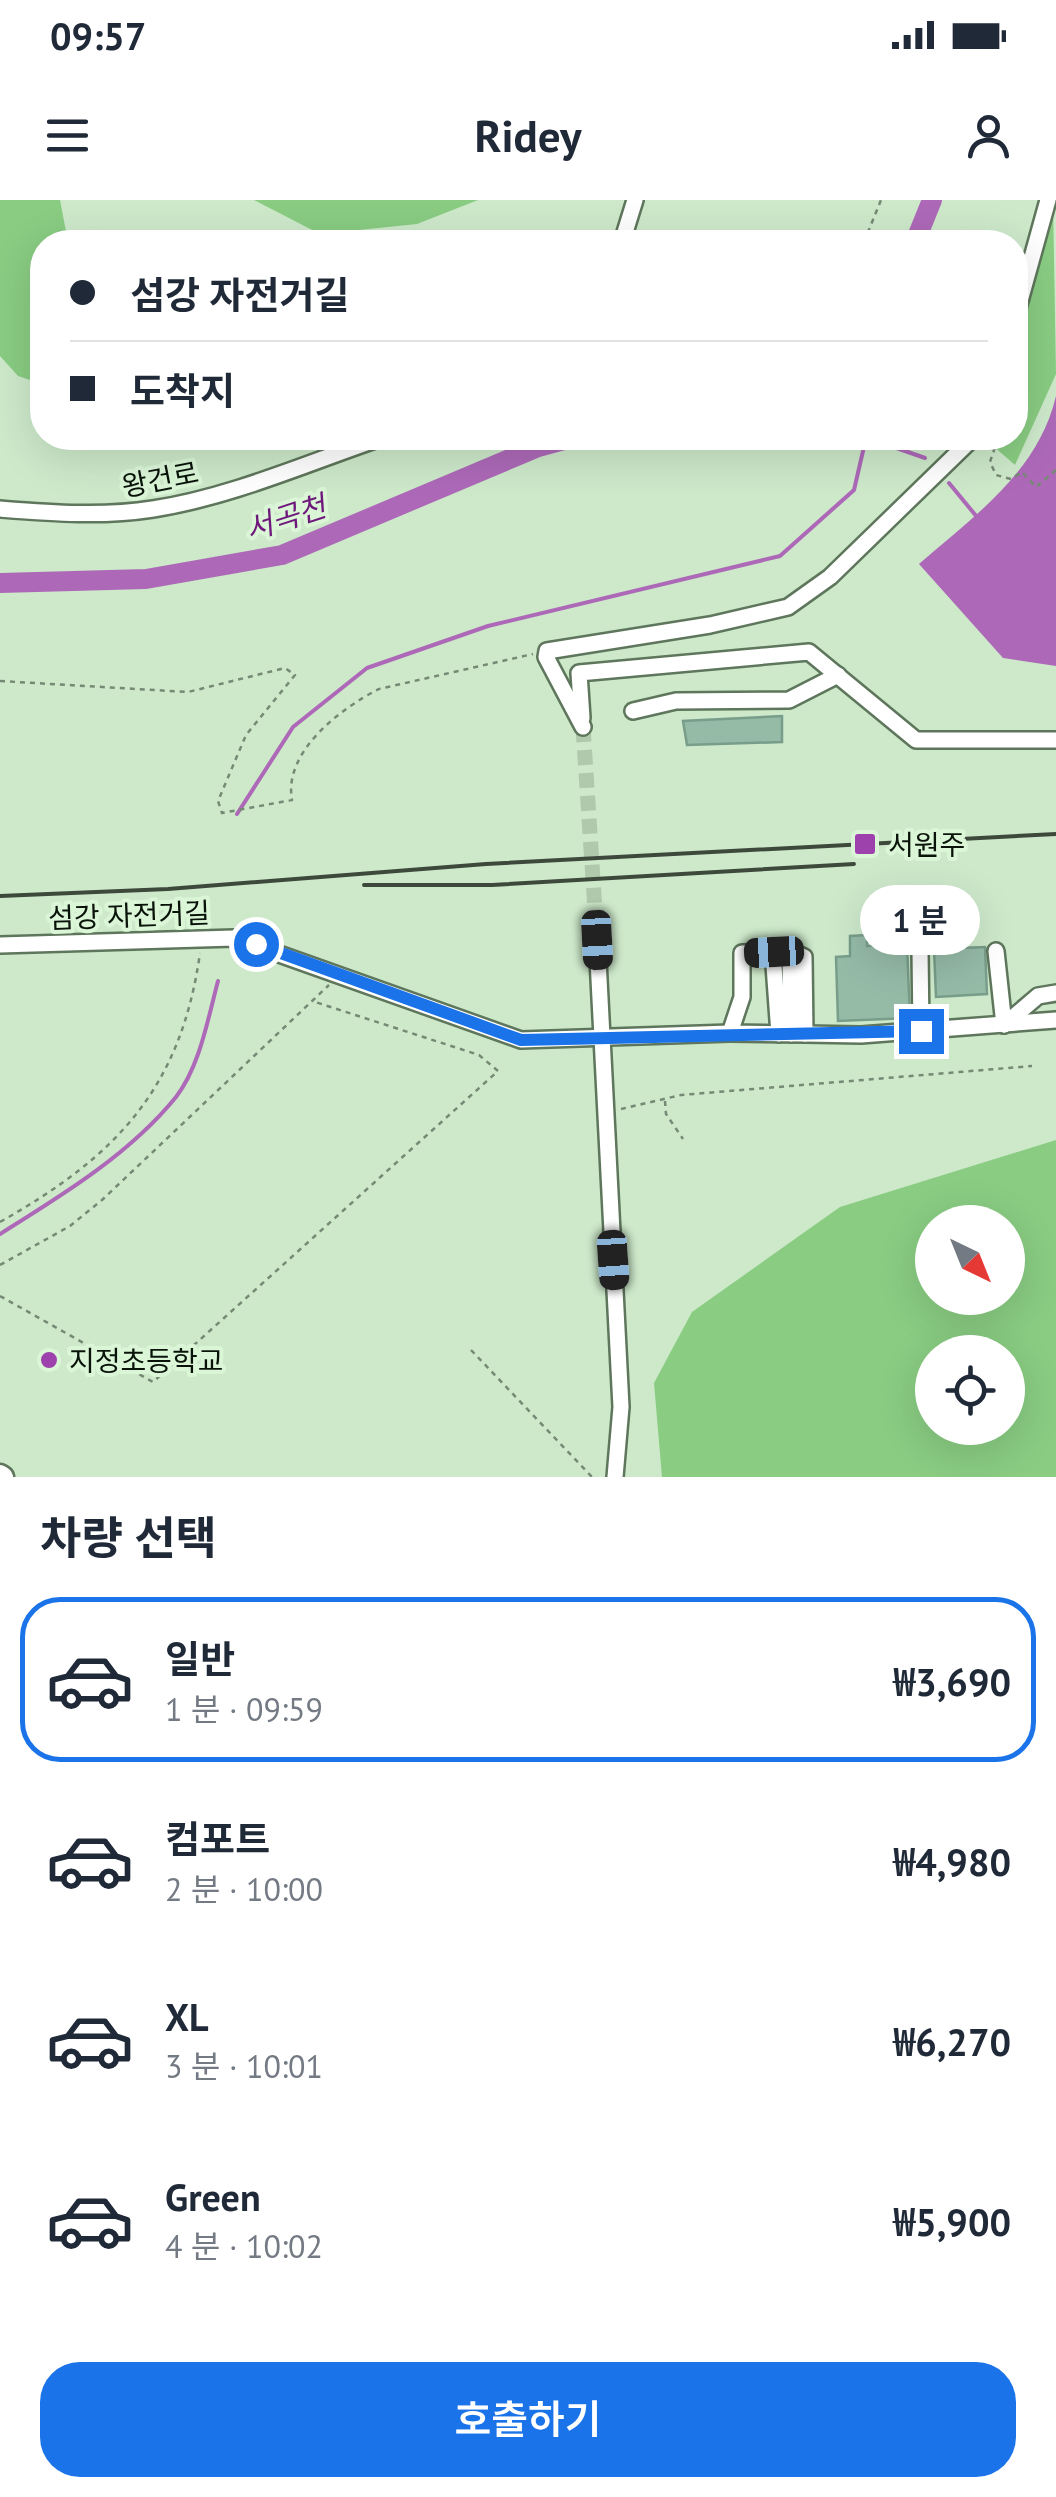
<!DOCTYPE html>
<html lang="ko">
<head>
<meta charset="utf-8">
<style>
	:root { --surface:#fff; --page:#f2f2f3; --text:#1f2937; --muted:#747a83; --line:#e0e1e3; --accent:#1a73e8 }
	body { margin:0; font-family:"PT Sans","Noto Sans KR",sans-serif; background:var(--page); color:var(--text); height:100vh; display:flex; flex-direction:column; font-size:38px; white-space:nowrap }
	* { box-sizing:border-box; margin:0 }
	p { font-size:32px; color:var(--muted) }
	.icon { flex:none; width:55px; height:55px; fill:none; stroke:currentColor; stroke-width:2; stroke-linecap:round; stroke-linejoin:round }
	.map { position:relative; height:1277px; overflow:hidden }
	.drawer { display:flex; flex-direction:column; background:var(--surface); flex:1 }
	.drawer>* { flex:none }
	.hud { position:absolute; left:30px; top:30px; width:998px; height:220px; border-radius:40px; box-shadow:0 10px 40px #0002; display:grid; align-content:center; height:220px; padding:0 40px; background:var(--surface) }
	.needle { width:65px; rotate:137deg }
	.buttons { position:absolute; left:915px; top:1005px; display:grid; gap:20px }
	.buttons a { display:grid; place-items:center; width:110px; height:110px; border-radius:50%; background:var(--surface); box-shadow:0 10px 40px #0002; font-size:50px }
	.end { position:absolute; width:45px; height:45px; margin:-22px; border:12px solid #1a73e8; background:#fff; box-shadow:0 0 0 5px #fff }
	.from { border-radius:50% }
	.bubble { position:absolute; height:70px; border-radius:35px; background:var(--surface); box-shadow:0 10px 40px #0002; font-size:32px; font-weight:600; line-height:70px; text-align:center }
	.car { position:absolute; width:30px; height:60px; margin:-30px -15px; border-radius:12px; box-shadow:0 0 8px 2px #0007; background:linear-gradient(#222 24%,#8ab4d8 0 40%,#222 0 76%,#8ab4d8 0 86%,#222 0) }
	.hud b { display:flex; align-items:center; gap:35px; height:95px; font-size:38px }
	.hud b+b { border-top:2px solid var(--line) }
	.hud i { width:25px; height:25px; background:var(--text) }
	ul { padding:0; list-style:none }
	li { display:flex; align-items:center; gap:30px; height:165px; margin:0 20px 15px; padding:0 20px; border:5px solid transparent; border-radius:40px }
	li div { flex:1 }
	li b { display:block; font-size:38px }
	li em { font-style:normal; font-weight:600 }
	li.current { border-color:var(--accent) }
	li>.icon { width:90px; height:90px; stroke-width:1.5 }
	h2 { padding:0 40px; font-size:45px; line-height:120px }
	.cta { display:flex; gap:20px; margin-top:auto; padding:20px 40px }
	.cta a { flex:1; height:115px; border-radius:40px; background:var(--accent); color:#fff; font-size:40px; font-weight:600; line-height:115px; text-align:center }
	.status { display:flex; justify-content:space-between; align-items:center; height:70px; padding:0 50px; background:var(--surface); direction:ltr }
	.status svg { height:28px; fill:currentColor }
	header { display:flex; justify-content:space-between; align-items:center; height:130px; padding:0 40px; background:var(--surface); font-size:45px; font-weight:600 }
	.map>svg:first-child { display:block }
	.green { fill:#89cc82; fill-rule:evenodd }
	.water { fill:#ad69b8 }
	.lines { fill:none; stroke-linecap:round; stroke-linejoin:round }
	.stream { stroke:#ad69b8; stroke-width:4 }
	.river { stroke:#ad69b8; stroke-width:20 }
	.building { fill:#95bba7; stroke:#789d8a; stroke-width:2.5 }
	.minor-tunnel { stroke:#b0c9ad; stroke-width:15; stroke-dasharray:15 8; stroke-linecap:butt }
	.minor-casing { stroke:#5e765b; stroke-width:20 }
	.major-casing { stroke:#5e765b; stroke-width:25 }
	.path { stroke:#768974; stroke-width:2.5; stroke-dasharray:5 5; stroke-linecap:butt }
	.minor { stroke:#fff; stroke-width:15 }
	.major { stroke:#fff; stroke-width:20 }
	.rail { stroke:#3d4a3b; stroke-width:4 }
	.route { stroke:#1a73e8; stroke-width:12 }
	.poi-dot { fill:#9d41ac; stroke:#daf6d7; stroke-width:4 }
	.labels { text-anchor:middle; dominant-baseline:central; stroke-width:8; stroke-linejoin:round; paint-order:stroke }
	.street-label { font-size:28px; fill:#0a1309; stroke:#daf6d7 }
	.poi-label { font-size:28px; fill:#0a1309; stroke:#daf6d7; text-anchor:start }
	.water-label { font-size:30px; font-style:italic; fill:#6e187b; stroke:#daf6d7 }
</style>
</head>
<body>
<div class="status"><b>09:57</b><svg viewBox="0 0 49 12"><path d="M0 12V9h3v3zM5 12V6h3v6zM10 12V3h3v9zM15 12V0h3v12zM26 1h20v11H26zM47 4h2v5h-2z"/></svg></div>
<header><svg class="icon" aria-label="menu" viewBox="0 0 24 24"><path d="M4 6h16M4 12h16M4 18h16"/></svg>Ridey<svg class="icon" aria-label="person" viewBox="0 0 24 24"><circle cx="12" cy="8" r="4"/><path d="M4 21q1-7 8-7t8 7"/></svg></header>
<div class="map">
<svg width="1056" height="1277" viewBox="0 0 1056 1277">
	<rect width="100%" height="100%" fill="#cde9ca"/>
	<g class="green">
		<path d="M0,0H60L68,42H42V184L18,176L0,156Z"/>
		<path d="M254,0H478L417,24L320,34Z"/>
		<path d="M1053,0L1056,174L1015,265L984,238H1015V136Z"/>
		<path d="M1056,940V1277H662L654,1183L692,1112L840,1007ZM932,1022H1008V1098H932ZM932,1152H1008V1228H932Z"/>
	</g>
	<path class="water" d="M1056,196V466L1003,458L919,364C975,315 1038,272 1056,196Z"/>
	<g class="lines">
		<g class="stream">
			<path d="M868,238L925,258"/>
			<path d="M949,283L977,317"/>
			<path d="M237,614L293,527L367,468L488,426L780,356L854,290L866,238"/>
			<path d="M0,1034C61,996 130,954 176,897C200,866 208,818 218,781"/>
		</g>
		<g class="river">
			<path d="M915,42L932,0"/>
			<path d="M0,383L146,379L282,355L538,247L571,238"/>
		</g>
	</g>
	<g class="building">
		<path d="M782,516V542L687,545L683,521Z"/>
		<path d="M867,735V746L907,744L910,818L838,821L836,757L850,756V736Z"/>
		<path d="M985,747L987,794L936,797L934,749Z"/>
	</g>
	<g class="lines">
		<path class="minor-tunnel" d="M583,527L597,740"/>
		<defs>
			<g id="minor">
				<path d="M622,42L635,0"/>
				<path d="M1015,119L1048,0"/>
				<path d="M0,309C52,313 102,317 153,309C231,297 307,263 381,238"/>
				<path d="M633,511L676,501L789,500L838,475"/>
				<path d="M582,518L579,473L809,452L916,540H1056"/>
				<path d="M583,527L546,457L547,451L710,425L788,407L830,377L973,238"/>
				<path d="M597,740L621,1207L615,1277"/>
				<path d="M0,745L234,738L521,840L730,833"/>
				<path d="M920,750L921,831"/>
				<path d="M790,751L804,757L805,834L730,833L742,797V753Z"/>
				<path d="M790,751L791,834"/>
				<path d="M996,751L1004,825"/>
				<path d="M773,752L779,834"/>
				<path d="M1004,825L1038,796L1056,793"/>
				<path d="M805,834L861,835L1056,820"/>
			</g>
			<path id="major" d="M0,1275L3,1277"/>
		</defs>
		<use href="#minor" class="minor-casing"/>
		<use href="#major" class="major-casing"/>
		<g class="path">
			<path d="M864,42L881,0"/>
			<path d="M998,238L990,262L996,275L1011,279L1022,272L1036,287L1056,270"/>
			<path d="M0,481L188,492L285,468L295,475L246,535L218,601L222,613L292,600C283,552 341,508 379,489L533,454"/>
			<path d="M665,901L666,914L683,939"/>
			<path d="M621,909L681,895L1032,866"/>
			<path d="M0,1022C117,956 181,888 200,753"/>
			<path d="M0,1065L70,1026L102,1000L329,785"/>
			<path d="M0,1096L153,1182L498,871L479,855L312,801"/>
			<path d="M471,1150L592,1277"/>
		</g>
		<use href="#minor" class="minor"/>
		<use href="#major" class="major"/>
		<g class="rail">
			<path d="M364,685H492L854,664"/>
			<path d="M0,696L168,689L486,664L1056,634"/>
		</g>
	</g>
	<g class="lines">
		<path class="route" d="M256,744L521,840L921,831"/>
	</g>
	<g class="poi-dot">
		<rect x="853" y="632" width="24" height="24" rx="5"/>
		<circle cx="49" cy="1160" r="10"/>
	</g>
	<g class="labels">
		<g class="street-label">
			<text transform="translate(160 279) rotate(-11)">왕건로</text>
			<text transform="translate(129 715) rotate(-2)">섬강 자전거길</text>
		</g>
		<g class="poi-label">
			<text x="888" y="644">서원주</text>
			<text x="69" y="1160">지정초등학교</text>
		</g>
		<g class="water-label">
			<text transform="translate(285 317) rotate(-18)">서곡천</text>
		</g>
	</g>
</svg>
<div class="buttons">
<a><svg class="needle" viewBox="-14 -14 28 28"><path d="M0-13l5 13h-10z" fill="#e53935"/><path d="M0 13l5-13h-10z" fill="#747a83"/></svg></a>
<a><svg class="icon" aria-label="locate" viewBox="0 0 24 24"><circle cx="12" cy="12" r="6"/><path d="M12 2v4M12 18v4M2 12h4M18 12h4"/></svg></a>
</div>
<i class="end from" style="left:256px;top:744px"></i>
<i class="end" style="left:921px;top:831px"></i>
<div class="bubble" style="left:860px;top:685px;width:120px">1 분</div>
<i class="car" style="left:597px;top:740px;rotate:177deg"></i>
<i class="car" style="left:774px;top:752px;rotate:267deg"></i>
<i class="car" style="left:613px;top:1060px;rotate:176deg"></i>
<div class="hud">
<b><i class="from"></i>섬강 자전거길</b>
<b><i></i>도착지</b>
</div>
</div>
<section class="drawer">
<h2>차량 선택</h2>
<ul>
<li class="current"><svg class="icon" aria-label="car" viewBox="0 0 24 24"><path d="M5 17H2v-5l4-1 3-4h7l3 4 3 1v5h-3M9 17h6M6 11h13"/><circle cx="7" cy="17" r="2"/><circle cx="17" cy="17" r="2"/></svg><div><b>일반</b><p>1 분 · 09:59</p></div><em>₩3,690</em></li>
<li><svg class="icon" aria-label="car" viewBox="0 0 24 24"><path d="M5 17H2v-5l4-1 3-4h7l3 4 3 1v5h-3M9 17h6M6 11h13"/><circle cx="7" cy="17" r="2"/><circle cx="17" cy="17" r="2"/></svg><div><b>컴포트</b><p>2 분 · 10:00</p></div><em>₩4,980</em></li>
<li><svg class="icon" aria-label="car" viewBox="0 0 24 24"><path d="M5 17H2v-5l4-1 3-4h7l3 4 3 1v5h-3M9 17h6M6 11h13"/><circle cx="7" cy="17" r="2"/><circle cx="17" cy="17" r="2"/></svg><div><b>XL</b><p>3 분 · 10:01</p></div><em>₩6,270</em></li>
<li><svg class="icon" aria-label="car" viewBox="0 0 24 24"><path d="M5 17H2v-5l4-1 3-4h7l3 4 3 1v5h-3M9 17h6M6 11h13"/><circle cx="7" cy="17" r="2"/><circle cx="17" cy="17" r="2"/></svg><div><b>Green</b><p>4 분 · 10:02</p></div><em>₩5,900</em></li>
</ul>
<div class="cta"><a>호출하기</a></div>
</section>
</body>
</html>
